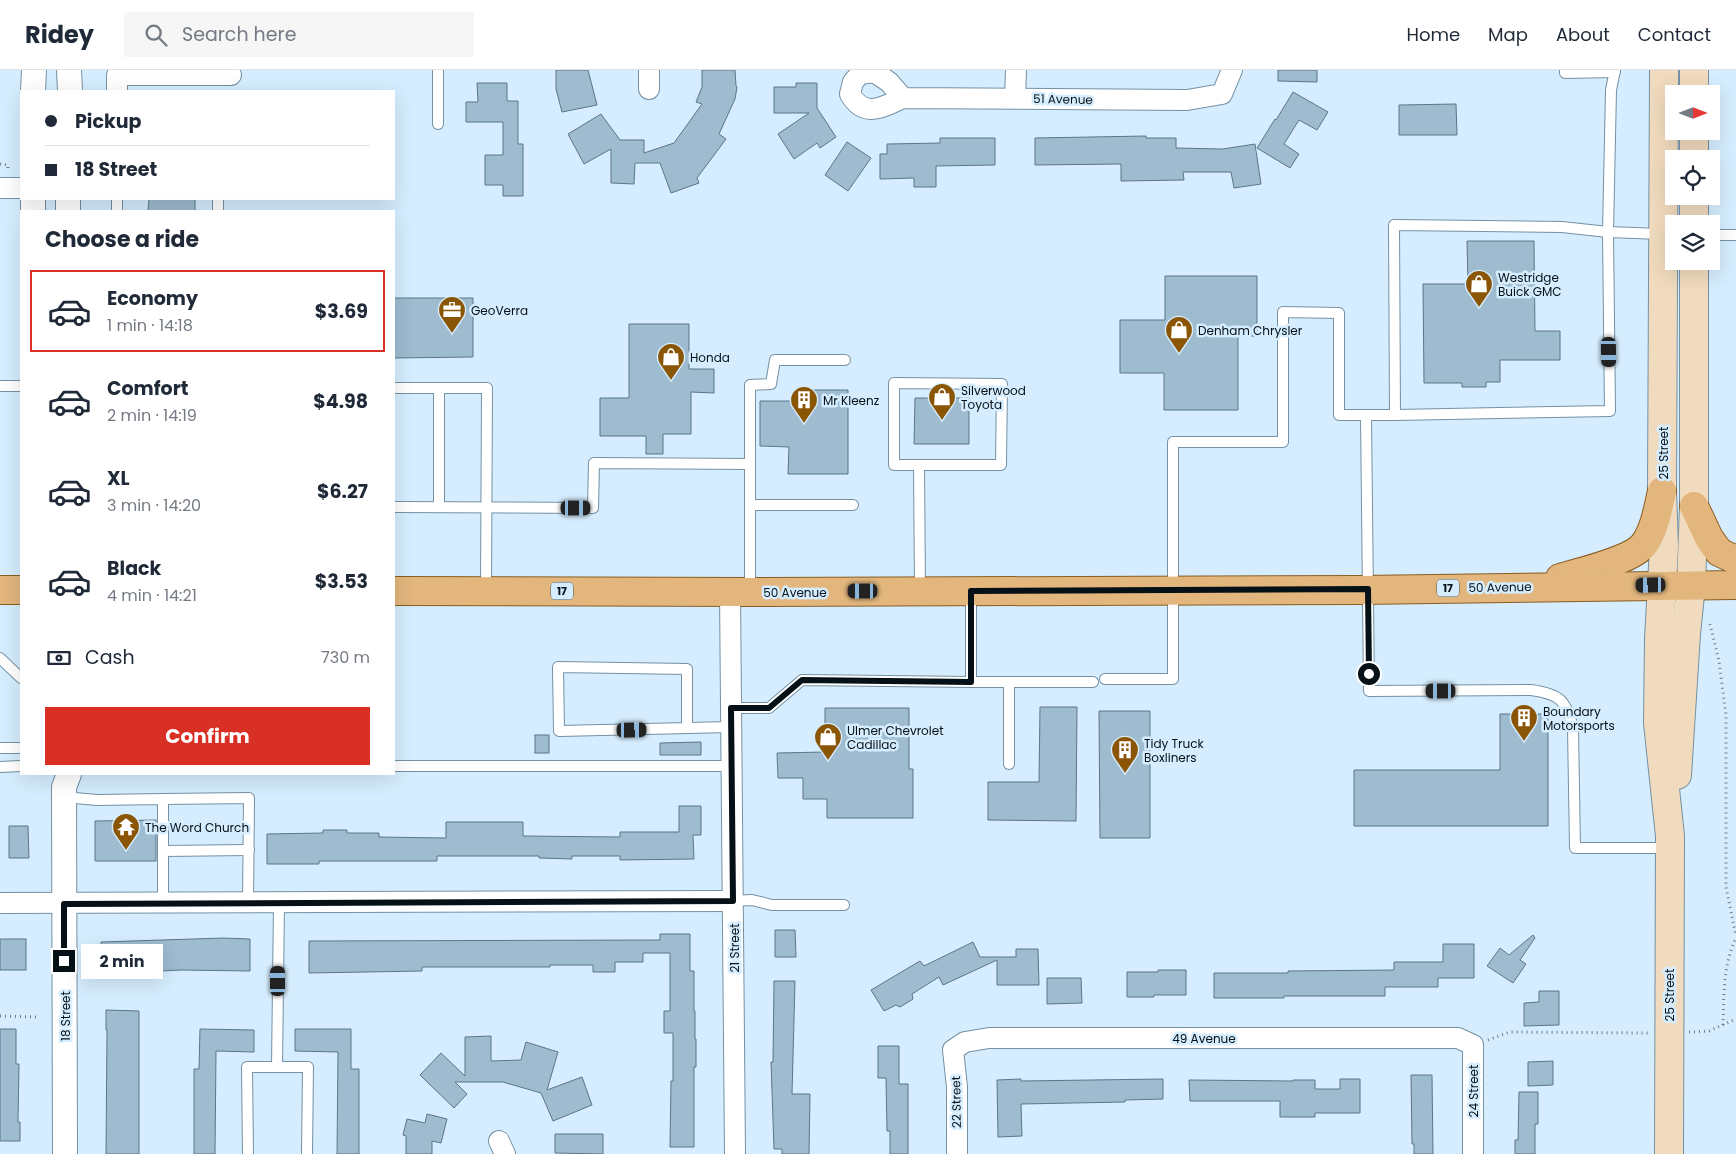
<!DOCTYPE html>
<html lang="en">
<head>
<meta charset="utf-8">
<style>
	:root { --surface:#fff; --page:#f6f6f7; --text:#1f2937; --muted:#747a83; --line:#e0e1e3; --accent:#d93025 }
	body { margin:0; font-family:Poppins,sans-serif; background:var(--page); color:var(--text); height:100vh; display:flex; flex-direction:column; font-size:19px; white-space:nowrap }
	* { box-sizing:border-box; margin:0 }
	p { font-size:16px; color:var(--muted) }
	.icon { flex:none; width:28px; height:28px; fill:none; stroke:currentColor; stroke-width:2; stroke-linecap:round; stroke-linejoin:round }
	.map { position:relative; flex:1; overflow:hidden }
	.sheet { position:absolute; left:20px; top:140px; width:375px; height:565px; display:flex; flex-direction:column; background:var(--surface); border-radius:0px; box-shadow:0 5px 20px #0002 }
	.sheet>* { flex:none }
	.banner { position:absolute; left:20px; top:20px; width:375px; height:110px; border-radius:0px; box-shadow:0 5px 20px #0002; display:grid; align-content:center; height:110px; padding:0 25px; background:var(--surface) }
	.needle { width:32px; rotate:90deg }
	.controls { position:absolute; left:1665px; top:15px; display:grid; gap:10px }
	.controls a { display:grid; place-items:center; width:55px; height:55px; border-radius:0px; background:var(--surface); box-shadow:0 5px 20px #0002; font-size:25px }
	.end { position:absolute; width:22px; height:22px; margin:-11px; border:6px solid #061017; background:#fff; box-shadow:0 0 0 2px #fff }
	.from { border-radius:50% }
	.bubble { position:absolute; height:35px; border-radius:0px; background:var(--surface); box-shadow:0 5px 20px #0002; font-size:16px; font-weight:700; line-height:35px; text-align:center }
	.car { position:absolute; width:15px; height:30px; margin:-15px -8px; border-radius:6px; box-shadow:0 0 4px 1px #0007; background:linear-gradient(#222 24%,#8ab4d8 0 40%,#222 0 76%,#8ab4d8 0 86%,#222 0) }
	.banner b { display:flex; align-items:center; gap:18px; height:48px; font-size:19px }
	.banner b+b { border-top:1px solid var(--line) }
	.banner i { width:12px; height:12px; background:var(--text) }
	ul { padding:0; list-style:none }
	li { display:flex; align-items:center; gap:15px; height:82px; margin:0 10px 8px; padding:0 15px; border:2px solid transparent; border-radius:0px }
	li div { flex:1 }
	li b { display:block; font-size:19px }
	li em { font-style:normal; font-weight:700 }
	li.current { border-color:var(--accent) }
	li>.icon { width:45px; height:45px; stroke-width:1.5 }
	h2 { padding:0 25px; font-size:22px; line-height:60px }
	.pay { display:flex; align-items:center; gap:12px; height:55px; padding:0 25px; font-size:19px }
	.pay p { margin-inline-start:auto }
	.action { display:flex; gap:10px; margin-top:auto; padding:10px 25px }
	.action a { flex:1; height:58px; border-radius:0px; background:var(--accent); color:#fff; font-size:20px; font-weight:700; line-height:58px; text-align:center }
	header { display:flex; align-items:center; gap:30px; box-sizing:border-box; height:70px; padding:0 25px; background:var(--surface); border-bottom:1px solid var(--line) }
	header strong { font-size:24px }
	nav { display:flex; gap:28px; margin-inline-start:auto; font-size:18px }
	.search { width:350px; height:45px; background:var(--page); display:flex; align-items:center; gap:12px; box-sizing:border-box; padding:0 18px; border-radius:0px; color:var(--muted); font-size:19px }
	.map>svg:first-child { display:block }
	.building { fill:#9ebbd0; stroke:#5b7689 }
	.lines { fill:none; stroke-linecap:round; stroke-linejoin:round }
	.service-casing { stroke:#7591a4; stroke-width:12 }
	.minor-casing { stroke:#7591a4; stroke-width:22 }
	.tertiary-casing { stroke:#7591a4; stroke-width:26 }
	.secondary-casing { stroke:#7591a4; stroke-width:30 }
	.primary-casing { stroke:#895d21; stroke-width:30 }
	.path { stroke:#6e7f8b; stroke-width:3; stroke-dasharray:1 4; stroke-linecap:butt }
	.service { stroke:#fff; stroke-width:10 }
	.minor { stroke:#fff; stroke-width:20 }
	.tertiary { stroke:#fff; stroke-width:24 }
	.secondary { stroke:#f1dbbe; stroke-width:28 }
	.primary { stroke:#e2b67d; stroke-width:28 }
	.route { stroke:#061017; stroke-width:6 }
	.labels { text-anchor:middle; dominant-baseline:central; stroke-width:5; stroke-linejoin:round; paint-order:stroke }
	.shield { fill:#d5edfe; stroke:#44525c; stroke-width:1 }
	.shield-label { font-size:11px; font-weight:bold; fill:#061017 }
	.street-label { font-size:12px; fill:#061017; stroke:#d5edfe }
	.poi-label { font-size:12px; fill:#061017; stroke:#d5edfe; text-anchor:start }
</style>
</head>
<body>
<header>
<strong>Ridey</strong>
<div class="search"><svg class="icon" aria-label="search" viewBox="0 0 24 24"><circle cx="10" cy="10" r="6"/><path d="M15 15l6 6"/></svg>Search here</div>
<nav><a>Home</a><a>Map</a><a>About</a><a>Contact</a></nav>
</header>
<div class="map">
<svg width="1736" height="1084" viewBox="0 0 1736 1084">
	<rect width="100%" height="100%" fill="#d5edfe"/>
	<g class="building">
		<path d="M556,0H588L597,35L562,42L556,19Z"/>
		<path d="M702,0H735L736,16L737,17L735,29L719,64L726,69L697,108L699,113L671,123L660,93H635L634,114L611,113V79L584,94L568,64L601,44L620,70H644V83L674,73L702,34L696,32L702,17Z"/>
		<path d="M1278,0H1317V12L1278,11Z"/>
		<path d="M477,13H507V31H518V74H523V126H503V115H485V85H503V52H466V32H478Z"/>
		<path d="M796,13H817V38L836,67L820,78L817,73L794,89L778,64L809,43H774V17H796Z"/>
		<path d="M1293,22L1328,42L1317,60L1299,50L1284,74L1299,84L1290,98L1257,78L1275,49L1276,50Z"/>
		<path d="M1456,34L1457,65H1399V35Z"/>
		<path d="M1146,66V68H1176V78L1223,79L1255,74L1261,114L1234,118L1231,102H1183L1184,110L1121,111V94L1035,95V68Z"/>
		<path d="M940,68H995V95L936,96V117H914V108L880,109V84H887V74L940,73Z"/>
		<path d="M847,72L871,88L848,121L825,105Z"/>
		<path d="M149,129H195V141H148Z"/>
		<path d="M1467,171H1534L1535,261H1560V290H1500V312H1486V317H1462V313H1424L1423,214H1468Z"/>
		<path d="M1165,206H1257V266H1238V340H1164V303H1120V250H1165Z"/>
		<path d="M394,228H473V287L394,288Z"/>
		<path d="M629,254H689V299H714V323L691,322V364H663V384H646V366H600V328H629Z"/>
		<path d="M795,320H848V404H788L789,377L760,376V331H795Z"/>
		<path d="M915,328H969V374H914Z"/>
		<path d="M1040,637H1077L1076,751L988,750V712H1039Z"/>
		<path d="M825,638H909V699H913V748H827V729H803V708H778L777,683L825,682Z"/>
		<path d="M1099,641H1150V768H1100Z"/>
		<path d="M1500,644H1548V756H1354V700H1500Z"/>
		<rect x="535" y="665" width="14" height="18"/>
		<path d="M701,672V685H660V673Z"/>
		<path d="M679,736H701V765H693L694,789L620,790V786H572V789L539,788V786H437V791H319V794H267V764L323,763V760H347V763H379V767L446,768V752H523V766L620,767V762H679Z"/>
		<path d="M156,750V791H95V751Z"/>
		<path d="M9,756H28L29,788H9Z"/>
		<path d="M775,860H795L796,887H775Z"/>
		<path d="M660,864H690V901H694V941H695V969H696V997H694V1077H670L671,1011H673V963H664V941H670V883H643V892H615V902H593V895H550V897H422V901L309,903V871L660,870Z"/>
		<path d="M1533,865L1535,868L1520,890L1526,894L1513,913L1487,896L1500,878L1509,885Z"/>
		<path d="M223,868L250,869V901L181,900L101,904V872Z"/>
		<rect x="0" y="869" width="26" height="31"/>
		<path d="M973,872L980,887H1016V879H1038L1039,915H997V890L943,915L939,907L912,924L913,929L900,937L896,935L884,941L871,920L920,891L924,896Z"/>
		<path d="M1443,874H1474V908H1438V917H1385V926H1284V928H1214V903H1288V901L1394,900V892H1443Z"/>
		<path d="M1158,900H1186V925H1154V927H1127V902H1158Z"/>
		<path d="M1047,908H1081L1082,933L1047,934Z"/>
		<path d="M774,911H795L792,1024H810L809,1084H782V1079H774L771,992H773Z"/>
		<path d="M1539,921H1559V955L1524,956V933L1539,932Z"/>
		<path d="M106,940L139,941V1084H106L107,960H106Z"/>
		<path d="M0,959H16V994H19L18,1052H20V1071H0Z"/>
		<path d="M200,959L254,960V982L216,981L215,1084H194V999H199Z"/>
		<path d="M295,959H351V999H359V1084H337L338,982L295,981Z"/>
		<path d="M491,966V991L521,990L526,972L558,982L547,1020L582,1007L592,1035L553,1051L541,1023L503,1012H455L467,1024L454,1038L420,1005L441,983L465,1006V967Z"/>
		<path d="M878,976H899V1014H908V1084H890V1061H887L886,1008H878Z"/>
		<path d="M1553,991V1015L1528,1016V992Z"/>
		<path d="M1411,1005H1432L1433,1084H1414V1074H1412Z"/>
		<path d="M1021,1009V1011L1163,1009V1029L1125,1030V1032L1021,1034L1022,1066L998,1067L997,1010Z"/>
		<path d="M1340,1009H1360V1043H1315V1047H1280V1031H1190L1189,1010L1293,1011V1010H1315V1019H1340Z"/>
		<path d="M1519,1022H1538V1054H1535V1084H1515V1070H1518Z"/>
		<path d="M427,1044L447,1049L441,1073L432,1071V1084H406V1066L403,1065L407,1049L425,1053Z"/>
		<path d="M555,1064H603V1084L555,1083Z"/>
	</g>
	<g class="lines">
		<defs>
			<g id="service">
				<path d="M438,0V54"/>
				<path d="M1565,0V3L1615,2"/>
				<path d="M117,129V141"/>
				<path d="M218,129V141"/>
				<path d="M1661,164L1608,162L1562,157L1394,155L1395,345H1366L1369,621L1531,620C1560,624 1566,630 1573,658L1575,778H1669"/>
				<path d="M1711,165H1736"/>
				<path d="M0,316H21"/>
				<path d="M394,318H487L486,520"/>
				<path d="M439,318V437"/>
				<path d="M1395,345L1610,341L1608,162L1611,20L1615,0"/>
				<path d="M919,395H894V313L1002,314L1001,395H919L920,520"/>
				<path d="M750,435V315L771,314L775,290H845"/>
				<path d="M394,437L593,438L594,393L750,394"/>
				<path d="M750,521V435H853"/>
				<path d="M971,522V612H1093"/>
				<path d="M0,588L21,608"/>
				<path d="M1105,609H1173V372H1283V242L1339,243V345H1366"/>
				<path d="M1009,612V694"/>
				<path d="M731,638H769L802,610L971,612"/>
				<path d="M687,658V599L558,597L559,661L731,657"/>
				<path d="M0,678H21"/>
				<path d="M394,696H732"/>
				<path d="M0,697L21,696"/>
				<path d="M64,727L97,730L163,729V833"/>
				<path d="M163,729L249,728L248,833"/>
				<path d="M163,781L249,780"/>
				<path d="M733,831L752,830L772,835H844"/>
				<path d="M277,997L279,833"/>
				<path d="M248,1084L247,997H308L307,1084"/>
			</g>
			<g id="minor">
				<path d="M649,0V19"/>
				<path d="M117,21V5H231"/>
				<path d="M903,28L889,12L874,2L860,4L853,12L850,24C864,49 883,37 903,28L1187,30L1222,24L1232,0"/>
				<path d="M1015,28L1016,0"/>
				<path d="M0,118H21"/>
				<path d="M730,522L735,1084"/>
				<path d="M0,833L733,831"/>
				<path d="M499,1071L505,1084"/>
				<path d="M957,1084V1017L953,980L965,972L989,968H1458L1473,975V1084"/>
			</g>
			<g id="tertiary">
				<path d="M69,0L70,21"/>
				<path d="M33,21L34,0"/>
				<path d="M33,129V141"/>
				<path d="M68,129V141"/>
				<path d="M65,1084L64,717L69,704"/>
			</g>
			<g id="secondary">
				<path d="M1664,0L1662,421L1664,477L1659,569L1658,653L1670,766L1669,1084"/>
				<path d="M1694,0V24"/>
				<path d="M1694,61V89"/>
				<path d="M1694,126V154"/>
				<path d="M1677,705L1686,564L1691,515L1694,436V191"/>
			</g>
			<g id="primary">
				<path d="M1694,436L1709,468L1719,482L1736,490"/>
				<path d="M1560,508C1580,502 1634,490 1645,473C1655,458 1658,439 1662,421"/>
				<path d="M0,520H21"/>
				<path d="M394,521L750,522L1360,520L1736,515"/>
			</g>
		</defs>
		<use href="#service" class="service-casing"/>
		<use href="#minor" class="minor-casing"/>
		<use href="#tertiary" class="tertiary-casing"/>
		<use href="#secondary" class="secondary-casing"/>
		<use href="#primary" class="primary-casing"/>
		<g class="path">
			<path d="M0,94L8,95V102"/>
			<path d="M1710,554L1719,591L1726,645V817L1736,866"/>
			<path d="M0,946L39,947"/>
			<path d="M1723,955C1724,925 1723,895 1736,868"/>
			<path d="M1689,962L1709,961L1736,949"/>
			<path d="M1488,970L1510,962L1648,963"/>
		</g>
		<use href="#service" class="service"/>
		<use href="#minor" class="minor"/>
		<use href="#tertiary" class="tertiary"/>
		<use href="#secondary" class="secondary"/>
		<use href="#primary" class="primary"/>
	</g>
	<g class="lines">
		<path class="route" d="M64,891V834L733,831L731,638H769L802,610L971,612V521L1368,519L1369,604"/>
	</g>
	<defs>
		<symbol id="shop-pin" viewBox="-11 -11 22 30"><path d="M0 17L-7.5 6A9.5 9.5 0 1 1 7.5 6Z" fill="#8a5504" stroke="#d5edfe"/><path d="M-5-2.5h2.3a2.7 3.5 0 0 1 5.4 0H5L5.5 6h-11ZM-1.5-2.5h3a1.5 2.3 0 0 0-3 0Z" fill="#fff"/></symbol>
		<symbol id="office-pin" viewBox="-11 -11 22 30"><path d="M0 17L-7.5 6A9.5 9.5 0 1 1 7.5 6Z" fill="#8a5504" stroke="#d5edfe"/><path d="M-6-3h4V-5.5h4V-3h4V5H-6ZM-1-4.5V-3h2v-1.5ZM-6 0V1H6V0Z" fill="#fff"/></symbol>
		<symbol id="building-pin" viewBox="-11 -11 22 30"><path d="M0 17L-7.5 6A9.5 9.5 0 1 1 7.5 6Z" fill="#8a5504" stroke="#d5edfe"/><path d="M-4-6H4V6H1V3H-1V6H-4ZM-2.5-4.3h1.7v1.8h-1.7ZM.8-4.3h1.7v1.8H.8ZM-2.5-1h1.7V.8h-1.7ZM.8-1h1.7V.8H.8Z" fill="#fff"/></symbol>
		<symbol id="temple-pin" viewBox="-11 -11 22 30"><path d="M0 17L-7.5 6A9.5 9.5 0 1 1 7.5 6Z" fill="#8a5504" stroke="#d5edfe"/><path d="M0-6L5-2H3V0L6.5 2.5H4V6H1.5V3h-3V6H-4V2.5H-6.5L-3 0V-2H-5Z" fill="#fff"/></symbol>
	</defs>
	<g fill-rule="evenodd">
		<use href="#shop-pin" x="1463" y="198" width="32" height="43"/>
		<use href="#office-pin" x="436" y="224" width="32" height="43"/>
		<use href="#shop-pin" x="1163" y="244" width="32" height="43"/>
		<use href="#shop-pin" x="655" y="271" width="32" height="43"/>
		<use href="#shop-pin" x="926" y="311" width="32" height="43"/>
		<use href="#building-pin" x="788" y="314" width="32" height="43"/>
		<use href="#building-pin" x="1508" y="632" width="32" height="43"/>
		<use href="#shop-pin" x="812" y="651" width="32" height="43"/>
		<use href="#building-pin" x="1109" y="664" width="32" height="43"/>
		<use href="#temple-pin" x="110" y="741" width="32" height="43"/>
	</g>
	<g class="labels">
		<g class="shield">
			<rect x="1437" y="509.5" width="22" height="17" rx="4"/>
			<rect x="551" y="512.5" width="22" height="17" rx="4"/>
		</g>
		<g class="shield-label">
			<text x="1448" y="518">17</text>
			<text x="562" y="521">17</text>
		</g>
		<g class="street-label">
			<text transform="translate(1063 29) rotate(1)">51 Avenue</text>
			<text transform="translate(1663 383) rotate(-90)">25 Street</text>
			<text transform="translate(1500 517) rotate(-1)">50 Avenue</text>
			<text x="795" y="522">50 Avenue</text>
			<text transform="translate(734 878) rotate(-90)">21 Street</text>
			<text transform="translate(1669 925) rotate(-90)">25 Street</text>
			<text transform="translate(65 946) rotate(-90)">18 Street</text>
			<text x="1204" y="968">49 Avenue</text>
			<text transform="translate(1473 1021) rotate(-90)">24 Street</text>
			<text transform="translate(956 1032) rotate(-91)">22 Street</text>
		</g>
		<g class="poi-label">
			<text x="1498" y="207">Westridge<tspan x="1498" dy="14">Buick GMC</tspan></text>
			<text x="471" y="240">GeoVerra</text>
			<text x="1198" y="260">Denham Chrysler</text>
			<text x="690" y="287">Honda</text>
			<text x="961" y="320">Silverwood<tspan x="961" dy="14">Toyota</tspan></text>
			<text x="823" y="330">Mr Kleenz</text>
			<text x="1543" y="641">Boundary<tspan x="1543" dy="14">Motorsports</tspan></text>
			<text x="847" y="660">Ulmer Chevrolet<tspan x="847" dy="14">Cadillac</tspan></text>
			<text x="1144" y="673">Tidy Truck<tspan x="1144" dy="14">Boxliners</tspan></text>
			<text x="145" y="757">The Word Church</text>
		</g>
	</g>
</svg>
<div class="controls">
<a><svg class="needle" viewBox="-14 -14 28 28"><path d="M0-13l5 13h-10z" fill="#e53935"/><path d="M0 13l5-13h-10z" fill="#747a83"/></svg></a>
<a><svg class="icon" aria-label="locate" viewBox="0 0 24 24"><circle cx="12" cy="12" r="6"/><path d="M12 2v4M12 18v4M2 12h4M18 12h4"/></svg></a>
<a><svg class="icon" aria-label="layers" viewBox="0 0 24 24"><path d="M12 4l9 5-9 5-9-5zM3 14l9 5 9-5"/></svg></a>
</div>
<i class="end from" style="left:1369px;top:604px"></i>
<i class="end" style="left:64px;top:891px"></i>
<div class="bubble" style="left:81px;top:874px;width:82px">2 min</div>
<i class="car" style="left:1609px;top:282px;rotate:179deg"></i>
<i class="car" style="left:576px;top:438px;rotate:90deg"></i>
<i class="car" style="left:1651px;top:515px;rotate:269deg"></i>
<i class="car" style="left:863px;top:521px;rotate:270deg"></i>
<i class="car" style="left:1441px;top:621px;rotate:270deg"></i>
<i class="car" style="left:632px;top:660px;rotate:89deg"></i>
<i class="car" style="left:278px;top:911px;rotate:0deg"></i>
<div class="banner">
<b><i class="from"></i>Pickup</b>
<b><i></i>18 Street</b>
</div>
<section class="sheet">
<h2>Choose a ride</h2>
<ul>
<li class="current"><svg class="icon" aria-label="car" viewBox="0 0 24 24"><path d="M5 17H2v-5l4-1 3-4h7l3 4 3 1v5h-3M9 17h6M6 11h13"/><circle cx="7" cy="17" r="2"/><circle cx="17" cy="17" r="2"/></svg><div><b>Economy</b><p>1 min · 14:18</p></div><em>$3.69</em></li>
<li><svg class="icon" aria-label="car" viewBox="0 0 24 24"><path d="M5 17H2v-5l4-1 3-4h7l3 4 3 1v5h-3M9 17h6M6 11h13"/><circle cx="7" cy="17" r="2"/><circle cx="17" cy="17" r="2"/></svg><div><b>Comfort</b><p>2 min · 14:19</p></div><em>$4.98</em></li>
<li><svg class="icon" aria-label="car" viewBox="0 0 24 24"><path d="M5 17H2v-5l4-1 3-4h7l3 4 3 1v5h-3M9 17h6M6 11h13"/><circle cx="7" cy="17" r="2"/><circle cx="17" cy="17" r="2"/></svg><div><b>XL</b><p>3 min · 14:20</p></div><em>$6.27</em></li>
<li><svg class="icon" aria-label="car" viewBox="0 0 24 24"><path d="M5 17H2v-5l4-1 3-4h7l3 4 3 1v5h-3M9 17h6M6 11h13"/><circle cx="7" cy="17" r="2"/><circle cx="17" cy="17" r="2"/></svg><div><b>Black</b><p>4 min · 14:21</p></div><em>$3.53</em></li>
</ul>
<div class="pay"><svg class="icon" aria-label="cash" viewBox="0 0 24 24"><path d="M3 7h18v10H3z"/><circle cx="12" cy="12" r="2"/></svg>Cash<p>730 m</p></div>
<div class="action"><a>Confirm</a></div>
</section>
</div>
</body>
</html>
